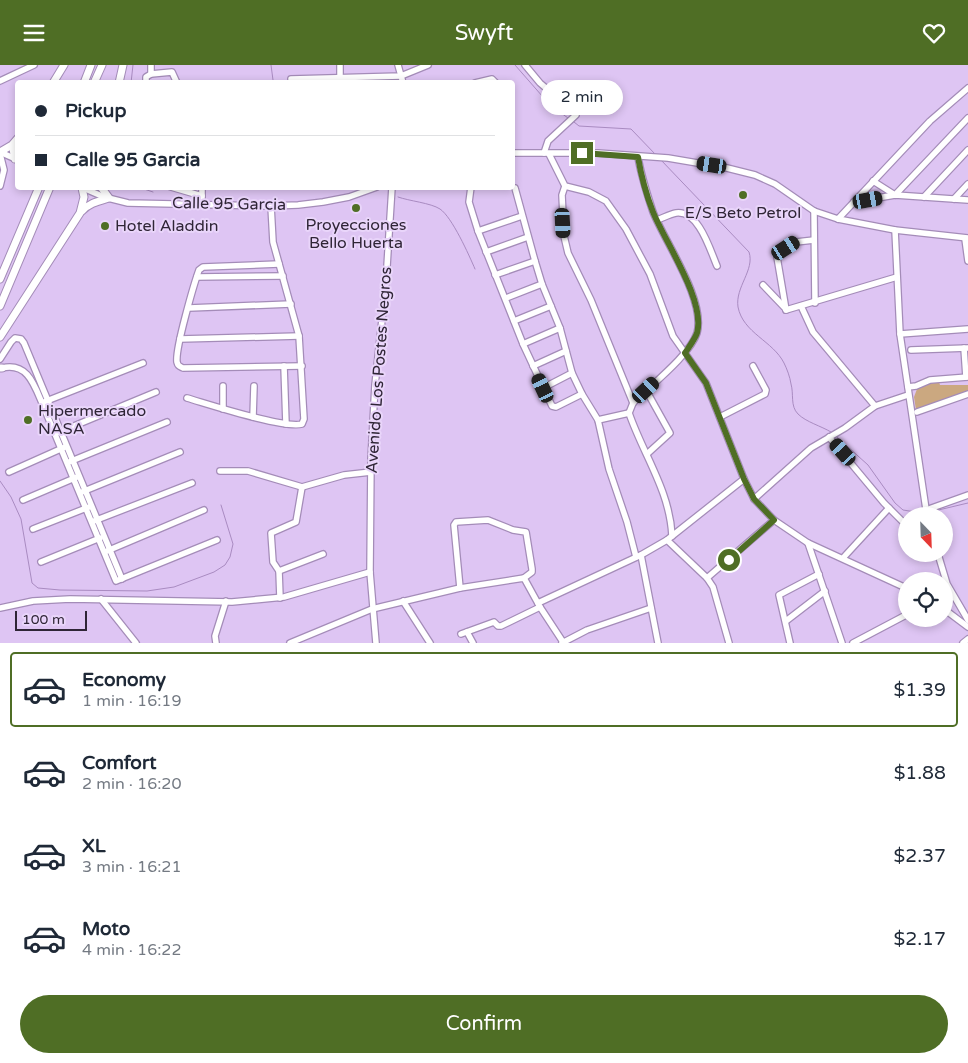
<!DOCTYPE html>
<html lang="en">
<head>
<meta charset="utf-8">
<style>
	:root { --surface:#fff; --page:#f6f6f7; --text:#1f2937; --muted:#747a83; --line:#e0e1e3; --accent:#4f6e25 }
	body { margin:0; font-family:"Varela Round",sans-serif; background:var(--page); color:var(--text); height:100vh; display:flex; flex-direction:column; font-size:19px; white-space:nowrap }
	* { box-sizing:border-box; margin:0 }
	p { font-size:16px; color:var(--muted) }
	.icon { flex:none; width:28px; height:28px; fill:none; stroke:currentColor; stroke-width:2; stroke-linecap:round; stroke-linejoin:round }
	.map { position:relative; height:578px; overflow:hidden }
	.panel { display:flex; flex-direction:column; background:var(--surface); flex:1 }
	.panel>* { flex:none }
	.top-card { position:absolute; left:15px; top:15px; width:500px; height:110px; border-radius:5px; box-shadow:0 2px 8px #0003; display:grid; align-content:center; height:110px; padding:0 20px; background:var(--surface) }
	.needle { width:32px; rotate:157deg }
	.buttons { position:absolute; left:898px; top:442px; display:grid; gap:10px }
	.buttons a { display:grid; place-items:center; width:55px; height:55px; border-radius:50%; background:var(--surface); box-shadow:0 2px 8px #0003; font-size:25px }
	.scale { position:absolute; left:15px; bottom:12px; width:72px; box-sizing:border-box; padding-left:5px; border:2px solid #2f2536; border-top:0; font-size:14px; line-height:18px; white-space:nowrap; color:#2f2536; -webkit-text-stroke:4px #e9d5fa; paint-order:stroke }
	.end { position:absolute; width:22px; height:22px; margin:-11px; border:6px solid #4f6e25; background:#fff; box-shadow:0 0 0 2px #fff }
	.from { border-radius:50% }
	.bubble { position:absolute; height:35px; border-radius:18px; background:var(--surface); box-shadow:0 2px 8px #0003; font-size:16px; font-weight:600; line-height:35px; text-align:center }
	.car { position:absolute; width:15px; height:30px; margin:-15px -8px; border-radius:6px; box-shadow:0 0 4px 1px #0007; background:linear-gradient(#222 24%,#8ab4d8 0 40%,#222 0 76%,#8ab4d8 0 86%,#222 0) }
	.top-card b { display:flex; align-items:center; gap:18px; height:48px; font-size:19px }
	.top-card b+b { border-top:1px solid var(--line) }
	.top-card i { width:12px; height:12px; background:var(--text) }
	ul { padding:9px 0 0; list-style:none }
	li { display:flex; align-items:center; gap:15px; height:75px; margin:0 10px 8px; padding:0 10px; border:2px solid transparent; border-radius:5px }
	li div { flex:1 }
	li b { display:block; font-size:19px }
	li em { font-style:normal; font-weight:600 }
	li.current { border-color:var(--accent) }
	li>.icon { width:45px; height:45px; stroke-width:1.5 }
	.primary-button { display:flex; gap:10px; margin-top:auto; padding:10px 20px }
	.primary-button a { flex:1; height:58px; border-radius:30px; background:var(--accent); color:#fff; font-size:20px; font-weight:600; line-height:58px; text-align:center }
	header { display:flex; justify-content:space-between; align-items:center; height:65px; padding:0 20px; background:var(--accent); color:#fff; font-size:22px; font-weight:600 }
	.map>svg:first-child { display:block }
	.green { fill:#cba880 }
	.lines { fill:none; stroke-linecap:round; stroke-linejoin:round }
	.stream { stroke:#a98bc1; stroke-width:1 }
	.minor-casing { stroke:#a48cb8; stroke-width:8 }
	.major-casing { stroke:#a48cb8; stroke-width:9 }
	.minor { stroke:#fff; stroke-width:5.5 }
	.major { stroke:#fff; stroke-width:7 }
	.route { stroke:#4f6e25; stroke-width:6 }
	.poi-dot { fill:#4f6e25; stroke:#e9d5fa; stroke-width:2 }
	.labels { text-anchor:middle; dominant-baseline:central; stroke-width:4; stroke-linejoin:round; paint-order:stroke }
	.street-label { font-size:16px; fill:#2f2536; stroke:#e9d5fa }
	.poi-label { font-size:16px; fill:#2f2536; stroke:#e9d5fa }
</style>
</head>
<body>
<header><svg class="icon" aria-label="menu" viewBox="0 0 24 24"><path d="M4 6h16M4 12h16M4 18h16"/></svg>Swyft<svg class="icon" aria-label="heart" viewBox="0 0 24 24"><path d="M12 20l-8-8c-3-5 5-10 8-4 3-6 11-1 8 4z"/></svg></header>
<div class="map">
<svg width="968" height="578" viewBox="0 0 968 578">
	<rect width="100%" height="100%" fill="#dec5f3"/>
	<path class="green" d="M939,317L940,320H968V327L916,345L914,332L917,324L929,318Z"/>
	<g class="lines">
		<g class="stream">
			<path d="M271,0L273,15L275,18"/>
			<path d="M515,0L550,40L568,53"/>
			<path d="M131,18L133,0"/>
			<path d="M574,57L579,61L631,64L656,90"/>
			<path d="M660,94L749,187C755,205 735,222 738,242C743,268 773,276 784,298C787,304 790,312 791,319C794,329 790,341 798,349C806,357 821,361 831,367"/>
			<path d="M138,122L153,127"/>
			<path d="M398,132C409,136 431,138 440,144C452,152 469,190 475,204"/>
			<path d="M837,372L868,400L895,438L903,445L922,448"/>
			<path d="M0,416L11,432L21,454L32,518L38,523L60,525L147,526L174,522L214,507L225,500L230,492L233,479L221,440"/>
			<path d="M930,447L968,438"/>
		</g>
		<defs>
			<g id="minor">
				<path d="M340,0V13"/>
				<path d="M398,0L403,18"/>
				<path d="M525,0L540,18L575,48L576,50L548,76L544,88"/>
				<path d="M151,9L172,7L177,18"/>
				<path d="M291,14L401,11L428,0"/>
				<path d="M0,16L34,0"/>
				<path d="M146,18V12L151,9V0"/>
				<path d="M475,18L492,14L496,18"/>
				<path d="M0,87L18,95"/>
				<path d="M512,88H598L668,93L727,103L755,110L775,119L814,146L838,154L895,165L968,173"/>
				<path d="M0,89L4,105L0,121"/>
				<path d="M549,89L565,121L589,127L606,136L626,164L650,209L673,271L706,318L744,414L754,434L774,455L808,478L906,523"/>
				<path d="M638,92C641,110 647,129 653,147C665,177 706,235 697,268C690,290 650,321 633,338L629,348C643,389 670,426 672,471"/>
				<path d="M873,116L895,130L968,53"/>
				<path d="M565,121L562,130L564,171L568,188L591,235L633,338"/>
				<path d="M81,122L104,132L128,138L271,141L298,140L323,137L349,132L377,122"/>
				<path d="M171,122L202,131"/>
				<path d="M202,122V134"/>
				<path d="M471,122L469,137L478,166L523,279L552,341L556,342L582,329"/>
				<path d="M515,123L535,196L542,219L560,263L572,308L582,329L598,355L609,404L627,457L636,492"/>
				<path d="M924,132L968,85"/>
				<path d="M954,134L968,119"/>
				<path d="M854,137L895,130L968,135"/>
				<path d="M814,146L815,238"/>
				<path d="M838,154L930,56L968,23"/>
				<path d="M657,155C663,153 670,149 676,148C699,145 710,185 717,201"/>
				<path d="M895,165L900,269L927,451"/>
				<path d="M478,166L522,151"/>
				<path d="M965,174L968,196"/>
				<path d="M486,187L528,172"/>
				<path d="M279,199L203,202L199,205C194,219 175,284 177,297C178,301 179,301 183,303L302,301"/>
				<path d="M495,210L535,196"/>
				<path d="M197,212L283,211"/>
				<path d="M763,220L785,243"/>
				<path d="M506,233L542,219"/>
				<path d="M801,241L813,267L875,341"/>
				<path d="M189,243L291,239"/>
				<path d="M786,245L897,212"/>
				<path d="M786,245L777,192L796,177L814,175"/>
				<path d="M514,256L551,241"/>
				<path d="M900,269L968,264"/>
				<path d="M180,274L299,271"/>
				<path d="M523,279L560,263"/>
				<path d="M964,283L966,312"/>
				<path d="M911,285L968,283"/>
				<path d="M0,294L11,277L15,273L21,274L24,278L122,514"/>
				<path d="M284,301L286,359"/>
				<path d="M533,301L566,286"/>
				<path d="M2,303C27,297 34,319 42,338L116,516L217,475"/>
				<path d="M908,322L916,321L930,315L968,312"/>
				<path d="M543,323L572,308"/>
				<path d="M646,325L670,368L647,389"/>
				<path d="M187,333C208,339 284,364 302,359L304,354L299,271L273,177L271,141"/>
				<path d="M44,337L143,298"/>
				<path d="M223,344V321"/>
				<path d="M917,347L968,329"/>
				<path d="M253,352L254,321"/>
				<path d="M720,352L765,329L766,325L753,301"/>
				<path d="M598,355L629,348"/>
				<path d="M57,368L156,327"/>
				<path d="M829,372L884,438L906,460"/>
				<path d="M69,397L167,357"/>
				<path d="M220,406H248L302,422L344,410L371,407"/>
				<path d="M9,407L65,382"/>
				<path d="M82,427L180,387"/>
				<path d="M754,434L811,383L845,363L875,341L908,330"/>
				<path d="M23,435L77,412"/>
				<path d="M926,445L968,430"/>
				<path d="M94,456L192,418"/>
				<path d="M33,464L89,442"/>
				<path d="M667,475L707,513L713,522L729,578"/>
				<path d="M808,478L842,578"/>
				<path d="M107,486L204,445"/>
				<path d="M938,489L947,519L968,555"/>
				<path d="M641,490L658,578"/>
				<path d="M843,493L889,443"/>
				<path d="M41,497L100,473"/>
				<path d="M279,506L323,489"/>
				<path d="M707,513L774,455"/>
				<path d="M460,523L454,460L456,457L488,455L513,465L526,467L532,504V507L524,513"/>
				<path d="M280,533L279,506L273,497L271,468L296,457L302,422"/>
				<path d="M101,534L136,578"/>
				<path d="M403,536L430,578"/>
				<path d="M538,538L641,490L667,475L744,414"/>
				<path d="M0,543L33,536L70,534L232,537L284,532L370,507"/>
				<path d="M944,544L968,562"/>
				<path d="M786,556L825,526"/>
				<path d="M467,567L473,578"/>
				<path d="M461,569L494,557L498,561H501L540,542"/>
				<path d="M216,578L215,571L226,536"/>
				<path d="M290,578L372,544L460,523L524,513L540,542L563,577"/>
				<path d="M376,578L370,507L371,394L375,320L386,217L392,122"/>
				<path d="M562,578L587,565L651,543"/>
				<path d="M790,578L779,530L819,509"/>
				<path d="M853,578L906,550"/>
				<path d="M963,578L968,574"/>
			</g>
			<g id="major">
				<path d="M53,18L64,0"/>
				<path d="M84,18L91,0"/>
				<path d="M94,18L102,0"/>
				<path d="M119,18L123,0"/>
				<path d="M0,87L12,80L18,73"/>
				<path d="M15,94L13,84L16,77"/>
				<path d="M82,146C89,138 99,136 109,133L101,122"/>
				<path d="M0,214L39,122"/>
				<path d="M0,241L50,122"/>
				<path d="M0,272L80,148L84,132L82,123L84,122"/>
				<path d="M0,303H2"/>
			</g>
		</defs>
		<use href="#minor" class="minor-casing"/>
		<use href="#major" class="major-casing"/>
		<use href="#minor" class="minor"/>
		<use href="#major" class="major"/>
	</g>
	<g class="lines">
		<path class="route" d="M582,88L638,92C641,110 646,129 653,147C665,177 706,236 697,268C695,274 689,282 685,288L706,318L744,414L754,434L774,455L729,495"/>
	</g>
	<g class="poi-dot">
		<circle cx="743" cy="130" r="5"/>
		<circle cx="356" cy="143" r="5"/>
		<circle cx="105" cy="161" r="5"/>
		<circle cx="28" cy="355" r="5"/>
	</g>
	<g class="labels">
		<g class="street-label">
			<text transform="translate(229 139) rotate(1)">Calle 95 Garcia</text>
			<text transform="translate(379 305) rotate(-86)">Avenido Los Postes Negros</text>
		</g>
		<g class="poi-label">
			<text x="743" y="148">E/S Beto Petrol</text>
			<text x="356" y="160">Proyecciones<tspan x="356" dy="18">Bello Huerta</tspan></text>
			<text x="115" y="161" text-anchor="start">Hotel Aladdin</text>
			<text x="38" y="346" text-anchor="start">Hipermercado<tspan x="38" dy="18">NASA</tspan></text>
		</g>
	</g>
</svg>
<div class="buttons">
<a><svg class="needle" viewBox="-14 -14 28 28"><path d="M0-13l5 13h-10z" fill="#e53935"/><path d="M0 13l5-13h-10z" fill="#747a83"/></svg></a>
<a><svg class="icon" aria-label="locate" viewBox="0 0 24 24"><circle cx="12" cy="12" r="6"/><path d="M12 2v4M12 18v4M2 12h4M18 12h4"/></svg></a>
</div>
<div class="scale">100 m</div>
<i class="end from" style="left:729px;top:495px"></i>
<i class="end" style="left:582px;top:88px"></i>
<div class="bubble" style="left:541px;top:15px;width:82px">2 min</div>
<i class="car" style="left:712px;top:100px;rotate:279deg"></i>
<i class="car" style="left:868px;top:135px;rotate:80deg"></i>
<i class="car" style="left:563px;top:158px;rotate:177deg"></i>
<i class="car" style="left:786px;top:183px;rotate:57deg"></i>
<i class="car" style="left:543px;top:323px;rotate:335deg"></i>
<i class="car" style="left:646px;top:325px;rotate:47deg"></i>
<i class="car" style="left:843px;top:387px;rotate:318deg"></i>
<div class="top-card">
<b><i class="from"></i>Pickup</b>
<b><i></i>Calle 95 Garcia</b>
</div>
</div>
<section class="panel">
<ul>
<li class="current"><svg class="icon" aria-label="car" viewBox="0 0 24 24"><path d="M5 17H2v-5l4-1 3-4h7l3 4 3 1v5h-3M9 17h6M6 11h13"/><circle cx="7" cy="17" r="2"/><circle cx="17" cy="17" r="2"/></svg><div><b>Economy</b><p>1 min · 16:19</p></div><em>$1.39</em></li>
<li><svg class="icon" aria-label="car" viewBox="0 0 24 24"><path d="M5 17H2v-5l4-1 3-4h7l3 4 3 1v5h-3M9 17h6M6 11h13"/><circle cx="7" cy="17" r="2"/><circle cx="17" cy="17" r="2"/></svg><div><b>Comfort</b><p>2 min · 16:20</p></div><em>$1.88</em></li>
<li><svg class="icon" aria-label="car" viewBox="0 0 24 24"><path d="M5 17H2v-5l4-1 3-4h7l3 4 3 1v5h-3M9 17h6M6 11h13"/><circle cx="7" cy="17" r="2"/><circle cx="17" cy="17" r="2"/></svg><div><b>XL</b><p>3 min · 16:21</p></div><em>$2.37</em></li>
<li><svg class="icon" aria-label="car" viewBox="0 0 24 24"><path d="M5 17H2v-5l4-1 3-4h7l3 4 3 1v5h-3M9 17h6M6 11h13"/><circle cx="7" cy="17" r="2"/><circle cx="17" cy="17" r="2"/></svg><div><b>Moto</b><p>4 min · 16:22</p></div><em>$2.17</em></li>
</ul>
<div class="primary-button"><a>Confirm</a></div>
</section>
</body>
</html>
